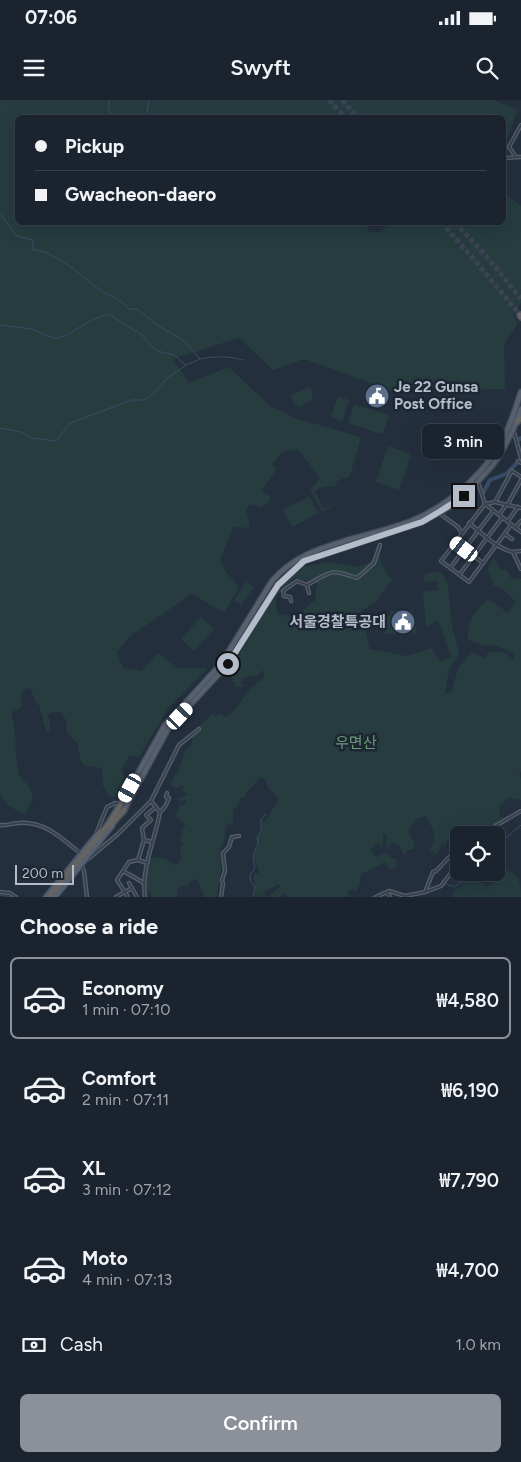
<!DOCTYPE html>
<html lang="en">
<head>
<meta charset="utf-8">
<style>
	:root { --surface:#1b232e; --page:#242b36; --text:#f1f3f6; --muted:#a0a4aa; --line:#39404a; --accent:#8c9099 }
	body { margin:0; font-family:Figtree,"Noto Sans KR",sans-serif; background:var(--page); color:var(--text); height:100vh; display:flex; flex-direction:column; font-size:19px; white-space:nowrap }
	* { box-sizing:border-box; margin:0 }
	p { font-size:16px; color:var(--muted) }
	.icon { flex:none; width:28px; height:28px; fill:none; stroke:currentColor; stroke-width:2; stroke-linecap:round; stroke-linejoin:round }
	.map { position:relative; height:797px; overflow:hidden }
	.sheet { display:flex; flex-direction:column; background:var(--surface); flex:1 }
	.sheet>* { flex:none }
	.top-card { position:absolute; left:15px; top:15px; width:491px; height:110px; border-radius:8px; box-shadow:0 5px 20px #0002,0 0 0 1px var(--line); display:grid; align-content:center; height:110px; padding:0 20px; background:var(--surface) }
	.fabs { position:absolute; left:450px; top:726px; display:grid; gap:10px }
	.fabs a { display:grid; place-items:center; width:55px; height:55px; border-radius:8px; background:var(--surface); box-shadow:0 5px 20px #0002,0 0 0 1px var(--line); font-size:25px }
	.scale { position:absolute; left:15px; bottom:12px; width:59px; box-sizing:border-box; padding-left:5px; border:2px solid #b4bcc9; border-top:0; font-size:14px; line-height:18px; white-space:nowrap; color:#b4bcc9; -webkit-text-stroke:4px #1d2633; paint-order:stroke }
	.end { position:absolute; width:22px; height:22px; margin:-11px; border:6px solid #b4bcc9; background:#111; box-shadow:0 0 0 2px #111 }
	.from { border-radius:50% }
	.bubble { position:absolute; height:35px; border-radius:8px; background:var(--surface); box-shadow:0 5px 20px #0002,0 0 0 1px var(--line); font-size:16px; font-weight:600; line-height:35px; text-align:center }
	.car { position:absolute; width:15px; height:30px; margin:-15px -8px; border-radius:6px; box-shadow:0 0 4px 1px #0007; background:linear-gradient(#fff 24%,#345 0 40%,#fff 0 76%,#345 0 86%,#fff 0) }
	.top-card b { display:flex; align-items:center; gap:18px; height:48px; font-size:19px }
	.top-card b+b { border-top:1px solid var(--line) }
	.top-card i { width:12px; height:12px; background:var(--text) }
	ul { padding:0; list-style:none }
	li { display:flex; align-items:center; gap:15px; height:82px; margin:0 10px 8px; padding:0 10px; border:2px solid transparent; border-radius:8px }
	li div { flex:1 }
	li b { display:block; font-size:19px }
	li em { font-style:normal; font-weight:600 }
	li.selected { border-color:var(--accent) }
	li>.icon { width:45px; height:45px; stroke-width:1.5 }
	h2 { padding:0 20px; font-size:22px; line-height:60px }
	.pay { display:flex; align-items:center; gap:12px; height:55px; padding:0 20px; font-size:19px }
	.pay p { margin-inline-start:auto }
	.action { display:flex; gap:10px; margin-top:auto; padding:10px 20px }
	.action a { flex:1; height:58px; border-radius:8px; background:var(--accent); color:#fff; font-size:20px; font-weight:600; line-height:58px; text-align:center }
	.status { display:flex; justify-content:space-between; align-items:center; height:35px; padding:0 25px; background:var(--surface); direction:ltr }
	.status svg { height:14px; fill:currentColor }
	header { display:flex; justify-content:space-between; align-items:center; height:65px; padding:0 20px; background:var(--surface); font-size:22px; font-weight:600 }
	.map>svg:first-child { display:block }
	.green { fill:#263c3f; fill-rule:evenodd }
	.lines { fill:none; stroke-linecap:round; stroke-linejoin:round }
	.stream { stroke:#394c67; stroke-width:1 }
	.river { stroke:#394c67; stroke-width:4 }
	.trunk-tunnel { stroke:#3a4453; stroke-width:5; stroke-dasharray:5 2.5; stroke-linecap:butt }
	.minor-casing { stroke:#565f6c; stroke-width:4.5 }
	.primary-casing { stroke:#414a57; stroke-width:7 }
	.trunk-casing { stroke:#434c59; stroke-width:8 }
	.minor { stroke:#38414e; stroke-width:2 }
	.primary { stroke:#56606e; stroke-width:4.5 }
	.trunk { stroke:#656462; stroke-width:5 }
	.route { stroke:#b4bcc9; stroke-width:6 }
	.labels { text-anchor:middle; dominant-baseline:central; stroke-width:5; stroke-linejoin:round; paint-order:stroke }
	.poi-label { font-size:15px; font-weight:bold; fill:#b4bcc9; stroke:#1d2633; text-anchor:start }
	.park-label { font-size:15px; fill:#6b9a76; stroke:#1d2633 }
</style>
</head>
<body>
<div class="status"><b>07:06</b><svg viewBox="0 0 49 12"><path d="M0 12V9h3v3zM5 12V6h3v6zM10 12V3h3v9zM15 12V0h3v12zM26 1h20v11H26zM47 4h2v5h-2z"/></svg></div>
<header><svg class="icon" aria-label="menu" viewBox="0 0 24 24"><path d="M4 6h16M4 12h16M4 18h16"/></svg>Swyft<svg class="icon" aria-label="search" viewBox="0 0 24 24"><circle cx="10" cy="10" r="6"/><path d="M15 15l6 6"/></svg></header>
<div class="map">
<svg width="521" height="797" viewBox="0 0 521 797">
	<rect width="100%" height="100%" fill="#242f3e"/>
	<g class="green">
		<path d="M0,0H492L518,10L504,46V18H18V122H367L368,131L380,133L386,127L385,123L504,122V93L521,106V203L513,216L518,223L504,245L505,289L393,291L304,259L273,270L239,238L173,259L189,283L229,267L269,305L295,318L361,337L350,376L337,381L335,386L323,387L315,391L323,408L336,404L322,412L310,390L320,378L298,349L282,352L272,364L277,369L262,390L271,397L267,403L260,408L250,404L246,409L250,428L234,427L221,457C220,468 233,479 239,487L224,513L192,494L129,537L117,552L123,568L141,571L159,553L176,568H208L169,607L139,657L130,656L121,670L127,682L119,698L110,697L103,686L102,668L85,666L81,662L77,643L67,633C67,624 67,616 57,611L48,614L51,631H46L39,605L34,599L31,589L26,588L23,591L20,601L23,606L11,613L14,625L16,645L15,650L19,675L30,688L33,698L26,713L22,714L7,704L0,694Z"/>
		<path d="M309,287L313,294L311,301L300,307L295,305L290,296Z"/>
		<path d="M338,296L349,300L342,321L331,317Z"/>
		<path d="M354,304L389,315L383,333L381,334L348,323Z"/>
		<path d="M388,346L411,354L399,390L376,382Z"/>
		<path d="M309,396L319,413L292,427L283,410Z"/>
		<path d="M378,452C380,463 386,472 392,479L376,502L361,511L370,549L407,556L431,548L441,562L451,557L440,524L436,520L426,527L423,492L438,490L437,481L424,482L425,473L441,472L448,484L452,526L459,554L449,569L445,595L452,590L458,568L472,552L484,558L490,551L505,553L513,559L515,554L498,546L483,545L468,540C468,518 473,512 489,499L508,513L516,502L502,488L494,486L487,469L494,458L500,469L507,470L511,478L521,479V671L519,675L521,679V700L517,699L513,700L510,697L505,700L503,705L502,704L499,706L500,716L504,718L497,722L486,735H481L482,732L477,731V729C469,726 463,730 458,735L459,741L453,744L448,739L444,747L442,743L439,751L434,756L433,752L430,750C438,735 434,730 425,716L416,719L409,728L410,736L415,743L413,749L407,750V753L404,754L398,744L392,742L388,749L386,745L388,737L385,734H383V748L379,744H375L371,750L376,757L385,752L393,759H396L397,761L396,767L390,770L385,762L373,768L367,772H363L360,775C361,781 359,787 355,792L353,789L347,791L350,797H287L286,793L279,797H268L280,787V785L276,784L275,786L265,791V797H262V793L259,797H256L254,793C256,784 253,783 254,774L259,773C258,765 254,760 254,753L258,748L257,736L262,732L261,725L271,714V711L279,698C274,692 266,689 266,680L261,677C255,681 253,688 246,692L245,697L239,699V704L233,710V722L226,726C225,735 226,742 220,749L221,769L217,797H204L198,780L195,779L189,783L188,786H183L177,790L178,797H152L151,794L145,789L149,759C159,756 167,757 174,765L178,764L181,757L180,747L183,745L180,739L184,726L186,725L178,717H175L180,705H185L186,701L185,699L181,702L178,699L187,695L184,691H182L184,687L183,686H180L179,688L172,686C170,679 176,674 180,670C178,664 185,656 186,649L191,645L194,631L213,613L215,616L221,614L225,617C236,612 241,600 248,592C252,586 259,582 264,577V570L257,576L245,577L241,582L244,587H236L232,579L234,564L277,490L298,468L327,462L357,467L370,462L375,453ZM294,478L317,483L315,500L297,516L278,515L275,498Z"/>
		<path d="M246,482L254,487L241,505L234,500Z"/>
		<path d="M412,510L415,516L416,533L385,534L384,516L391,515L390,511Z"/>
		<path d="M201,517L214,529L194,551L181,539Z"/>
		<path d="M502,769C519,772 521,782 521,797H451L454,790L460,788C466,776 478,780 487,787C492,785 497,776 497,771Z"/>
	</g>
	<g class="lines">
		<g class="stream">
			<path d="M109,0V12L117,17"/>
			<path d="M146,18L149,0"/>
			<path d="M0,114L17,136L33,140V150C58,152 80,175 100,190C111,197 120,198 129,209H137L160,227L182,239L200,259C215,256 228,256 243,260"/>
			<path d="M0,225L33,229L47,236L56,238L65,236L94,219L108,214L142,235L150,245L157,251L174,255L186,265"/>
			<path d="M0,328L21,332L32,338L56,341L70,323L132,300H144L154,293L165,280L186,265L200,259"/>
			<path d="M502,739L508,736L521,725"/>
			<path d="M428,792L446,784L454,787L465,780L467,772"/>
			<path d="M0,795L12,797"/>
			<path d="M253,797L255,787L251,782L250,775L255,768L253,755L258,744L257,738L261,731V720L266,714"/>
			<path d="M372,797L383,791"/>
		</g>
		<g class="river">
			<path d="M518,340L521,338"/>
			<path d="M483,393L490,380L506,374L518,362"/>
		</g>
		<g class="trunk-tunnel">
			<path d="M329,0L346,18"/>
			<path d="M342,0L358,18"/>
			<path d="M441,122L478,164L520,215"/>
			<path d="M455,122L493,164L521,199"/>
		</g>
		<defs>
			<g id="minor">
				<path d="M516,57L509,47L521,25"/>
				<path d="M504,58L521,57"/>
				<path d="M514,332L521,358"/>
				<path d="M518,361L521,363"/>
				<path d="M478,382L485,404L521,432"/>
				<path d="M495,402L512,371L521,377"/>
				<path d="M485,404L441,461L469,482L511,425"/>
				<path d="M485,404L495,402L521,408"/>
				<path d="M508,404L521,380"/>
				<path d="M439,413L458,427L462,433"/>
				<path d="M499,415L506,405"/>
				<path d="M508,421L518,407"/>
				<path d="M469,423C482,433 497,449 513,452L521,469"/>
				<path d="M515,428L521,421"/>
				<path d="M505,434L512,439"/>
				<path d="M455,442L483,463"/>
				<path d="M513,452L521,451"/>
				<path d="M451,467L493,411"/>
				<path d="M460,474L502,418"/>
				<path d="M307,485L309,493"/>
				<path d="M291,501L290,497L284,496L283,491L297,481L307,485C332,471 330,468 357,478L374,463L380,445"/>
				<path d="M160,712C165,708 167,704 169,698L166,697L167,693"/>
				<path d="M0,725C7,726 12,723 19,723C45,721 61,738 80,753"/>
				<path d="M96,734L107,707L115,703L120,704"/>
				<path d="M487,735L495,726L521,711"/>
				<path d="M152,742L144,740L142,728L151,720L146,715L156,707"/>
				<path d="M496,742L502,740"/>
				<path d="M88,759L118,734L151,701L179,645L199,629"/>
				<path d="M138,760L144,740"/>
				<path d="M82,766L84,771L87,797"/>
				<path d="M123,771L144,783"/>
				<path d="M129,783L137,797"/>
				<path d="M0,792L10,793L16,797"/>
				<path d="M387,792L390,797"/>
				<path d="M425,792L441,786L459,762"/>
				<path d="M116,797L132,788"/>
				<path d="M128,797L117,780L129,762L138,760L147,763"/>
				<path d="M145,797C141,768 155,740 160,712L151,701"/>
				<path d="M221,797L223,784L222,780L225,771L223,753L229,747L232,737L239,736"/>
				<path d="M376,797L389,791L405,796L425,792L433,772L436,771L455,751L459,755"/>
			</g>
			<g id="primary">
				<path d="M119,707L165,625L221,564L272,481C295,455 319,449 351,439C372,433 396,428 416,419C454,402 487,371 505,335C512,321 516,306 521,292"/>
				<path d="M123,712L168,629L228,564L278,485L304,461L422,422L449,407L473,387L492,366L500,355L513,330L521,309"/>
				<path d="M46,797L100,731"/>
				<path d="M55,797L112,726"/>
			</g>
			<g id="trunk">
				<path d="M520,215L521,217"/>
				<path d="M517,322L521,318"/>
				<path d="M109,727L124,710"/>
				<path d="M49,797L107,726L121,704"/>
			</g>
		</defs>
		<use href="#minor" class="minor-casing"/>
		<use href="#primary" class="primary-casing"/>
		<use href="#trunk" class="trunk-casing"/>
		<use href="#minor" class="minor"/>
		<use href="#primary" class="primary"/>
		<use href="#trunk" class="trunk"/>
	</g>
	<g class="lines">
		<path class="route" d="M228,564L278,485L304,461L422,422L439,412L464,396"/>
	</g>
	<defs>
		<symbol id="civic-disc" viewBox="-11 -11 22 22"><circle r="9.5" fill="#5c6f8a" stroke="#1d2633"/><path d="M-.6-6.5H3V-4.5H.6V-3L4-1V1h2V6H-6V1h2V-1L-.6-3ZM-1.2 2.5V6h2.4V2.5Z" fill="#fff"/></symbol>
	</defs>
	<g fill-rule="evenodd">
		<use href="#civic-disc" x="363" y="282" width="28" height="28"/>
		<use href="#civic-disc" x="389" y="508" width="28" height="28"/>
	</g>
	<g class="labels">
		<g class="poi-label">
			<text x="394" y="287">Je 22 Gunsa<tspan x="394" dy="17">Post Office</tspan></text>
			<text x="386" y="522" text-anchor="end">서울경찰특공대</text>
		</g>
		<g class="park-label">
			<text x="356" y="643">우면산</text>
		</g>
	</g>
</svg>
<div class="fabs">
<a><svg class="icon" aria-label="locate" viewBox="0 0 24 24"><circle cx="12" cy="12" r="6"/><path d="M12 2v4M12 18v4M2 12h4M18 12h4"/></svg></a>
</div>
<div class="scale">200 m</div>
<i class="end from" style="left:228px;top:564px"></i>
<i class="end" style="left:464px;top:396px"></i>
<div class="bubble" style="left:422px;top:324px;width:82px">3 min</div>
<i class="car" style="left:464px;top:449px;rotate:307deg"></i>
<i class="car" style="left:180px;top:616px;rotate:43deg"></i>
<i class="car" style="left:130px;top:688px;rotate:209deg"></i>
<div class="top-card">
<b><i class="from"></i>Pickup</b>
<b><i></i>Gwacheon-daero</b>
</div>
</div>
<section class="sheet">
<h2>Choose a ride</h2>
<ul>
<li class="selected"><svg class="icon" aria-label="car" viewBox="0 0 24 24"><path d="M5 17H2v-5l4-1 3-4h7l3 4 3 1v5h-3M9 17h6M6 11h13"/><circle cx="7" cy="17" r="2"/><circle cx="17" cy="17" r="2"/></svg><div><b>Economy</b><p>1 min · 07:10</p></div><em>₩4,580</em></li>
<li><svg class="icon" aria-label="car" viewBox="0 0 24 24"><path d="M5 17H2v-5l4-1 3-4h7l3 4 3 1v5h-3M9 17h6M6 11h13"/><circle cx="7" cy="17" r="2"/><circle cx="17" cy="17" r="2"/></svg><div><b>Comfort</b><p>2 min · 07:11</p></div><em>₩6,190</em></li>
<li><svg class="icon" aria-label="car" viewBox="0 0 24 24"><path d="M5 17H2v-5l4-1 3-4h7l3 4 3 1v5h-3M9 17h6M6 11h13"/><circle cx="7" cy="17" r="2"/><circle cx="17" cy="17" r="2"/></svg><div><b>XL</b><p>3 min · 07:12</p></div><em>₩7,790</em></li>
<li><svg class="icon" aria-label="car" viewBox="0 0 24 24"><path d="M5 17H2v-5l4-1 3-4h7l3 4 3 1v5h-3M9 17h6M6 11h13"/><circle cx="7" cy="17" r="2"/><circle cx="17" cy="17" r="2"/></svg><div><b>Moto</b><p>4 min · 07:13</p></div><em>₩4,700</em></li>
</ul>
<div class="pay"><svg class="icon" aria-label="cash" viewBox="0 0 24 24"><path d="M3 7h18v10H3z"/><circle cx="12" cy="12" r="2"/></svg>Cash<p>1.0 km</p></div>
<div class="action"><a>Confirm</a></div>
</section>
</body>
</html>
